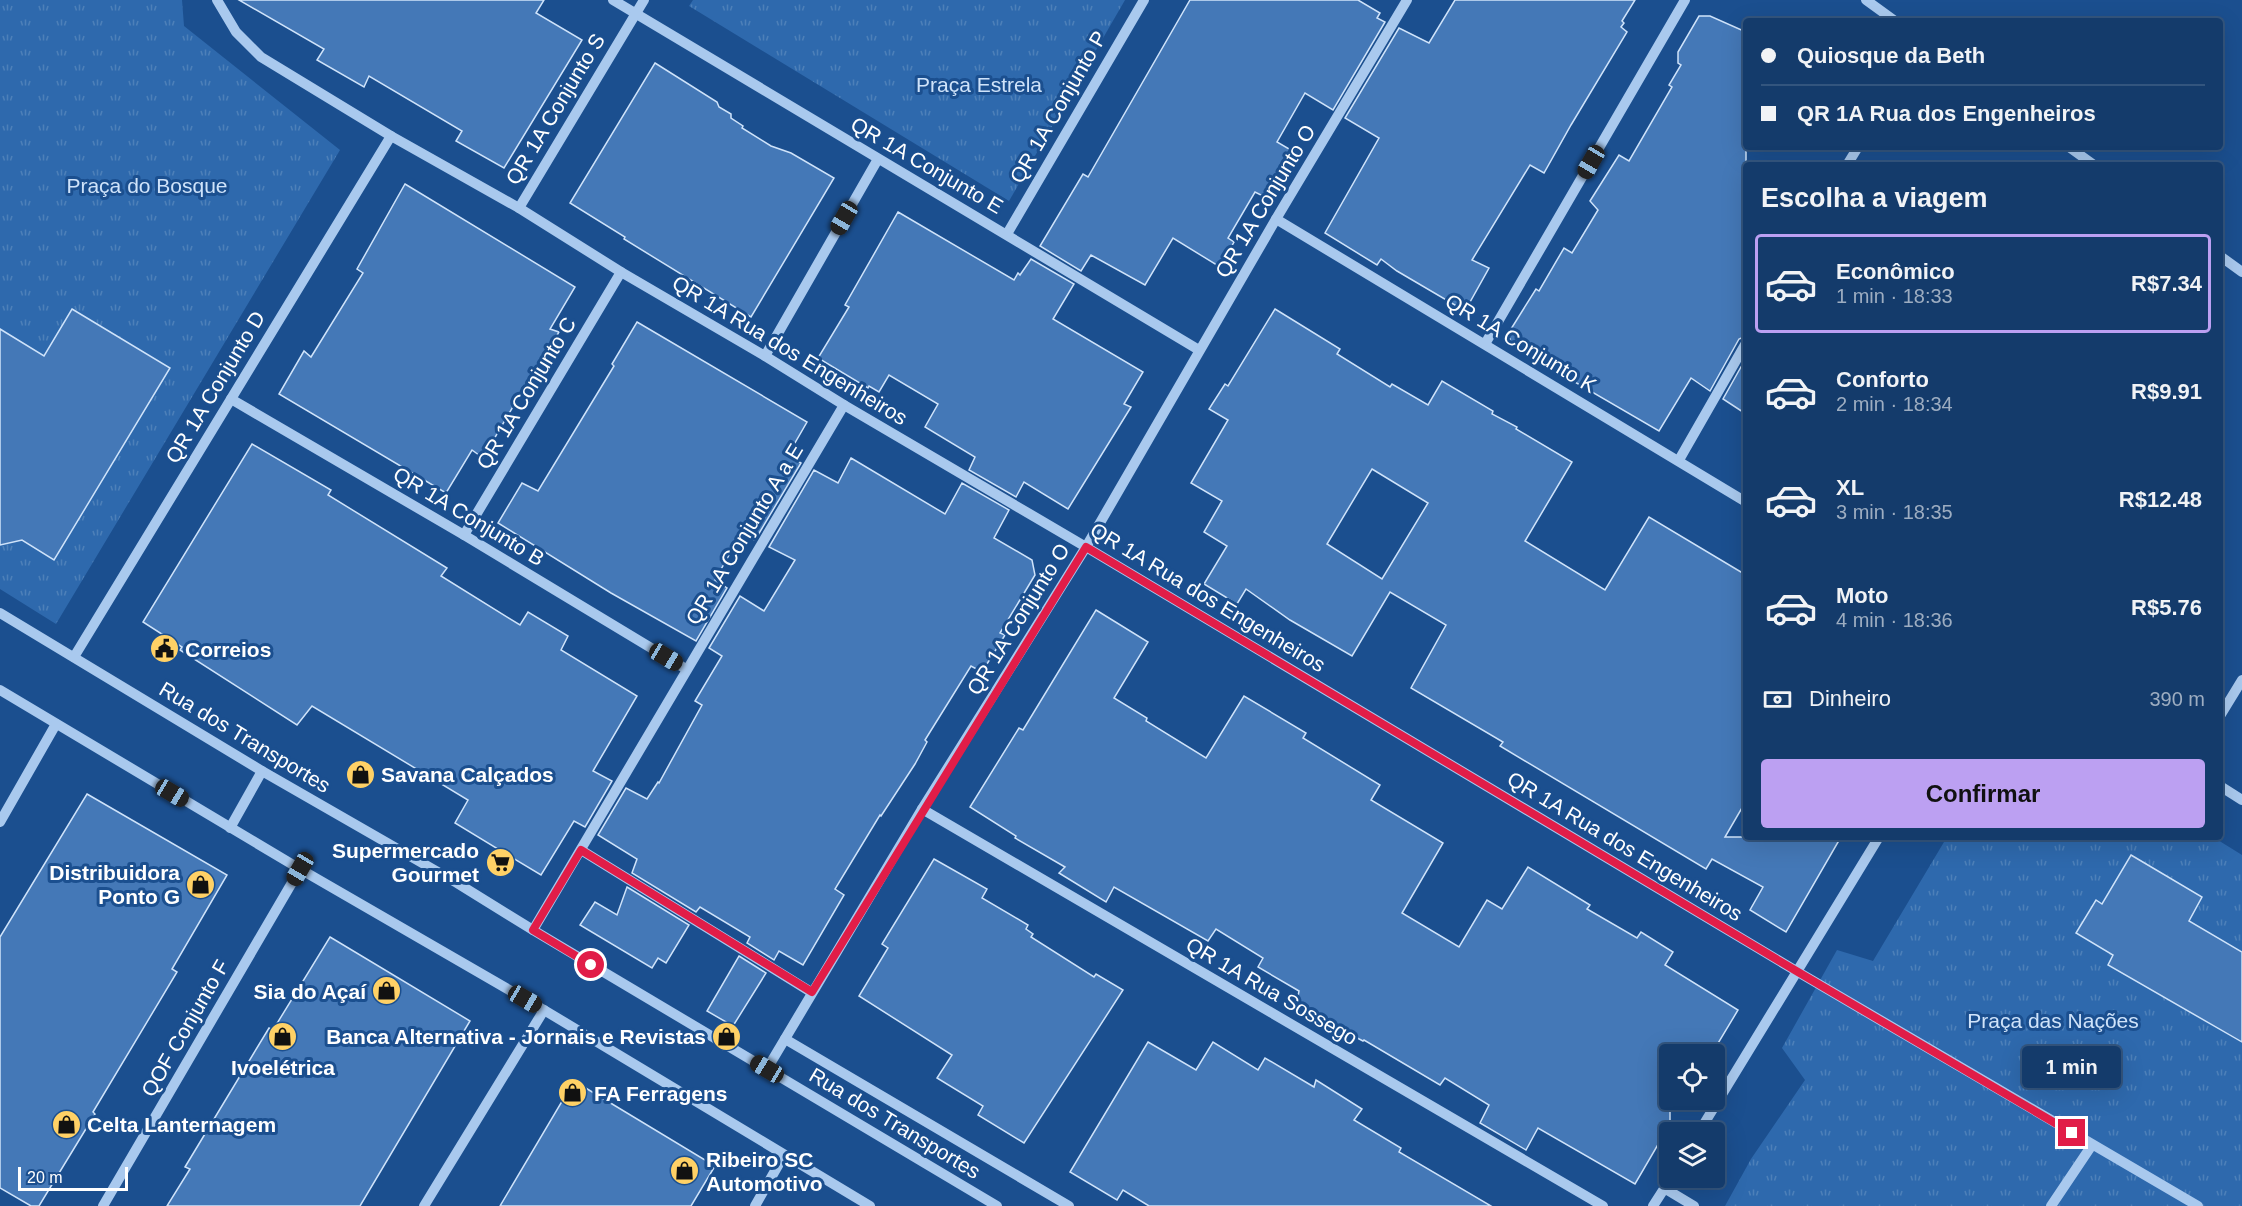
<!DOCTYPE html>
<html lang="pt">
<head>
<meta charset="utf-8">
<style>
	:root { --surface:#143b6b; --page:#214673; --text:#f1f3f6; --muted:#9dadc1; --line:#33557e; --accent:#bca0f2 }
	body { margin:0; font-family:Arial,sans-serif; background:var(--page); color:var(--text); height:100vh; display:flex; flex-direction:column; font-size:22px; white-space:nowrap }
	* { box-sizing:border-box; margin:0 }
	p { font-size:20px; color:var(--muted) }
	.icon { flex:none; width:33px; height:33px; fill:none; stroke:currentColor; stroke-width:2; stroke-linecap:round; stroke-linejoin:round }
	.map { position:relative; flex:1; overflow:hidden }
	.side { position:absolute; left:1743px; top:162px; width:480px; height:678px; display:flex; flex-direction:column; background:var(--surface); border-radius:6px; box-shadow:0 6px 24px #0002,0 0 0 2px var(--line) }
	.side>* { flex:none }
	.guide { position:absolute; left:1743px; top:18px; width:480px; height:132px; border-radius:6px; box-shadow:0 6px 24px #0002,0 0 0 2px var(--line); display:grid; align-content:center; height:132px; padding:0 18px; background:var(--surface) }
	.controls { position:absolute; left:1659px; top:1044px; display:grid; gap:12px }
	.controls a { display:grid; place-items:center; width:66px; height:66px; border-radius:6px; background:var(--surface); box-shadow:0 6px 24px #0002,0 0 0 2px var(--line); font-size:30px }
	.scale { position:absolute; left:18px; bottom:15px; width:110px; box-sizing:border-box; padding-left:6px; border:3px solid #fff; border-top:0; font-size:16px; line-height:21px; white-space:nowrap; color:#fff; -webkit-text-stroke:4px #1b4f8f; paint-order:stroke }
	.end { position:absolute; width:27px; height:27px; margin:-14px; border:8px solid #e11d48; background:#fff; box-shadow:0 0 0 3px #fff }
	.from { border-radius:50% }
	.bubble { position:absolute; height:42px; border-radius:6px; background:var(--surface); box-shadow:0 6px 24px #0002,0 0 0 2px var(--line); font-size:20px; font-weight:700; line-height:42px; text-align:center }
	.car { position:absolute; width:18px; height:36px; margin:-18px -9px; border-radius:8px; box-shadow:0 0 4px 2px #0007; background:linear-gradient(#222 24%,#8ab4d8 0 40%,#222 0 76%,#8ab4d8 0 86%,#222 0) }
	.guide b { display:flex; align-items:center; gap:21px; height:57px; font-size:22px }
	.guide b+b { border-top:2px solid var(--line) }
	.guide i { width:15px; height:15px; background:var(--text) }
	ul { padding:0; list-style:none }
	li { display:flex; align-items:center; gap:18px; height:99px; margin:0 12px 9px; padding:0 6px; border:3px solid transparent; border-radius:6px }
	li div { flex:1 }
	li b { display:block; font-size:22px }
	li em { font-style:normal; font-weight:700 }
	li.on { border-color:var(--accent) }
	li>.icon { width:54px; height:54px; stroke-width:1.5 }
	h2 { padding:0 18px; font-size:27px; line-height:72px }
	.pay { display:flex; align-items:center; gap:15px; height:66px; padding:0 18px; font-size:22px }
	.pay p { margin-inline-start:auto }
	.button { display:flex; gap:12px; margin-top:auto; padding:12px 18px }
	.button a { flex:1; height:69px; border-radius:6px; background:var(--accent); color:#111; font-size:24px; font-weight:700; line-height:69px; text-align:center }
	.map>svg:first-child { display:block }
	.park { fill:url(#park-tufts) }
	.building { fill:#4478b7; stroke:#cfe3fa; stroke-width:1.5; fill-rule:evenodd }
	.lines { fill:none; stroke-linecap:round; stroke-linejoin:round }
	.minor { stroke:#a9c9ee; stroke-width:10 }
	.route { stroke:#e11d48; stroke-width:8 }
	.labels { text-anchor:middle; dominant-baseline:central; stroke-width:6; stroke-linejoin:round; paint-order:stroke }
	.park-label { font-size:21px; fill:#cfe3fa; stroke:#1b4f8f }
	.street-label { font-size:21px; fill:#fff; stroke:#1b4f8f }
	.poi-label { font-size:21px; font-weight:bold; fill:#fff; stroke:#1b4f8f; text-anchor:start }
</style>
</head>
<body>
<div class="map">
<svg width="2242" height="1206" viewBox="0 0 2242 1206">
	<defs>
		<pattern id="park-tufts" width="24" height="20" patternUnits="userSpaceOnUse" patternTransform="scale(1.5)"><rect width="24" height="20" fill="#2e69ad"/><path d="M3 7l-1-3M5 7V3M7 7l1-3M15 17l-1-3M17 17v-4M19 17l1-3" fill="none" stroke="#4d80b9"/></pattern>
	</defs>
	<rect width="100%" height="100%" fill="#1b4f8f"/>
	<g class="park">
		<path d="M0,0H182L184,26L340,150L56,624L0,589Z"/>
		<path d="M693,0H1125L1009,201L689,6Z"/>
		<path d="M1947,837H2213L2242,855V1206H1725L1751,1159L1805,1080L1782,1048L1837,950L1873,961Z"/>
	</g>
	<g class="building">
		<path d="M239,0H544L536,13L582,40L504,168L456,141L462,131L369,76L364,87L317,60L324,49Z"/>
		<path d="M1190,0H1358L1380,13L1377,18L1385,22L1333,110L1305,93L1277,142L1296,153L1269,199L1255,192L1228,238L1234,242L1220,267L1173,238L1145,285L1091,255L1081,271L1040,246L1083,174L1088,177Z"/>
		<path d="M1455,0H1635L1622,21L1624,23L1621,27L1627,32L1571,125L1544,173L1530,165L1472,260L1489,268L1465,311L1397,271L1381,259L1377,265L1325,233L1379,138L1345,118L1399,28L1429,43Z"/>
		<path d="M1699,16H1710L1746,32V336L1739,339L1710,391L1691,378L1659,431L1508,343L1510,339L1506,337L1536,289L1539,291L1564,248L1572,253L1598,210L1590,201L1619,155L1629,161L1672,87L1669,85L1681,65L1678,63V52Z"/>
		<path d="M655,63L717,102L719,107L731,114V118L743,126L742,128L771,146L791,153L834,178L751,317L624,239L625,237L570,203Z"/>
		<path d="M405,184L575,287L550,329L559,332L534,375L532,374L483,458L472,450L446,493L279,394L304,351L311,357L363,273L357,269Z"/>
		<path d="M898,212L1014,280L1018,273L1020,275L1031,259L1074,284L1053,319L1143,372L1124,404L1131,407L1068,509L1024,482L1016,497L969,470L975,457L925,427L938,404L889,375L879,392L869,386L868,388L818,358L849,307L845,305Z"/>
		<path d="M72,309L170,368L54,560L22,540L0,545V329L44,356Z"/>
		<path d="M1275,309L1340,349L1337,354L1390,387L1392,384L1428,405L1442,381L1493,411L1492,414L1517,427L1516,429L1572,462L1525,541L1605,590L1649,517L1746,575V801L1725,837H1841L1786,932L1750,910L1763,887L1712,859L1706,869L1500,746L1503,742L1411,688L1446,625L1390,592L1352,656L1290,620L1246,589L1237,604L1204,584L1227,546L1204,532L1222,501L1191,483L1228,420L1209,409L1225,384L1228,386ZM1372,469L1428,503L1382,579L1327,544Z"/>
		<path d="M637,322L807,422L788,455L801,463L755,540L741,534L715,580L727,588L696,641L611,593L498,523L522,483L538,491L614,366L612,364Z"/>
		<path d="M1746,358V414L1723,399Z"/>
		<path d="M252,444L331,490L328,495L447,568L441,576L520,625L528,612L568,636L561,650L637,696L593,771L612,781L585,827L574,821L541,875L455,823L468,800L312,706L297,725L180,650L182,647L143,622Z"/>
		<path d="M851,458L945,514L962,483L1009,510L994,538L1032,560L1035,575L1000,633L1005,635L982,672L971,666L925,740L927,742L915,764L881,816L880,815L835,889L844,895L803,965L779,951L774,960L747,943L750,937L700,907L696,912L632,873L637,859L598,835L626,788L647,799L658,782L659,783L702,705L695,701L722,656L709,648L740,596L764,611L795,560L769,547L814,470L838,483Z"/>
		<path d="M1096,610L1148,642L1114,698L1147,718L1146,721L1206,758L1244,696L1306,733L1303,738L1380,785L1371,800L1443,843L1402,913L1459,947L1487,900L1502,909L1528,867L1590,905L1587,909L1637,938L1641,932L1673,952L1665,965L1738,1010L1714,1050L1703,1043L1697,1054H1670V1124L1635,1184L1538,1128L1526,1150L1480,1123L1489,1105L1445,1078L1440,1085L1364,1040L1363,1041L1344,1031L1340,1038L1295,1013L1299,991L1258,967L1263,958L1216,929L1208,941L1114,887L1106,902L1059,873L1065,867L1015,838L1016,836L970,807L1019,728L1023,730Z"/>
		<path d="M87,794L227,875L172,969L177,972L93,1112L95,1114L39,1206H31L0,1188V937Z"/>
		<path d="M2131,855L2202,897L2189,921L2242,952V1042L2108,965L2113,955L2076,933L2096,900L2102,904Z"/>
		<path d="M934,859L987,889L982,898L1028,925L1026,929L1033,934L1031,937L1094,977L1096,974L1123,990L1024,1143L978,1115L983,1106L937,1078L952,1055L859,996L888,948L882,944Z"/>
		<path d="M627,887L689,925L666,963L658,958L652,968L580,925L595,902L617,915Z"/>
		<path d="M330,937L470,1021L360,1206H167L190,1169L185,1167L269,1028L273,1030Z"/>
		<path d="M739,956L766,973L733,1026L707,1011Z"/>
		<path d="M1148,1042L1196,1070L1213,1042L1258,1070L1265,1058L1314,1087L1316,1080L1362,1109L1354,1120L1401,1148L1399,1152L1491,1206H1149L1123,1190L1117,1200L1070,1172Z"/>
		<path d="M574,1081L715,1166L691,1206H500Z"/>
	</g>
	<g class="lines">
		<g class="minor">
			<path d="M217,0L236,32L261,57L391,136L519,208L621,272L765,356L844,405L1086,547L1798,972L2198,1206"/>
			<path d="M613,0L1199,350"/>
			<path d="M1866,0L1895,21"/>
			<path d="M2069,147L2094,165"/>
			<path d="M1847,165L1858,147"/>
			<path d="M519,208L644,0"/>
			<path d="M1276,219L1746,502"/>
			<path d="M1007,234L1144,0"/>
			<path d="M2220,256L2242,272"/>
			<path d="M1485,344L1685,0"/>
			<path d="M765,356L878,159"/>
			<path d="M231,399L464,535L686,669"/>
			<path d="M1679,460L1746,343"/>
			<path d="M464,535L621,272"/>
			<path d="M0,613L262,771L457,883L533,930L997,1206"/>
			<path d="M74,657L391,136"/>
			<path d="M0,690L300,869L544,1010L870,1206"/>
			<path d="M2220,716L2242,680"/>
			<path d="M2220,786L2242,800"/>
			<path d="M922,809L1603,1206"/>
			<path d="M0,822L56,724"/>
			<path d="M230,828L262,771"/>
			<path d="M581,850L811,992"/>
			<path d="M533,930L844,405"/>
			<path d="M785,1039L1069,1206"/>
			<path d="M767,1069L922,809L1086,547L1276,219L1407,0"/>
			<path d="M1699,1132L1879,837"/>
			<path d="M1664,1188L1694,1206"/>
			<path d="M103,1206L300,869"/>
			<path d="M424,1206L544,1010"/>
			<path d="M755,1206L784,1155"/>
			<path d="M1653,1206L1671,1178"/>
			<path d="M2051,1206L2092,1145"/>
		</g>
	</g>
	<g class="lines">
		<path class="route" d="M591,965L533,930L581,850L812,992L1086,547L1798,972L2072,1133"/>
	</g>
	<defs>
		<symbol id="civic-disc" viewBox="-11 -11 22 22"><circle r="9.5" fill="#ffd166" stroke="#1b4f8f"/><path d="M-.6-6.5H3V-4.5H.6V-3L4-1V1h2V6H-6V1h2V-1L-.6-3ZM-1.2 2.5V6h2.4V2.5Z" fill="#111"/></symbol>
		<symbol id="shop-disc" viewBox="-11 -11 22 22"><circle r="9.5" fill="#ffd166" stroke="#1b4f8f"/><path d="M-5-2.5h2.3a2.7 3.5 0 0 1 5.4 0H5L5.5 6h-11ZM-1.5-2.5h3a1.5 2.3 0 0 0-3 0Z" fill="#111"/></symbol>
		<symbol id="supermarket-disc" viewBox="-11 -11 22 22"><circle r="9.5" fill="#ffd166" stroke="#1b4f8f"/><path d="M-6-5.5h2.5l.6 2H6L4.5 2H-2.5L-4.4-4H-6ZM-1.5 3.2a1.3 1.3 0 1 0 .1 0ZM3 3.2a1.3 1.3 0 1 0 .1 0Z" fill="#111"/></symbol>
	</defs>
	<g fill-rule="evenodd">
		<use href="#civic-disc" x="148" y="632" width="33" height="33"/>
		<use href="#shop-disc" x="344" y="758" width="33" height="33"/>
		<use href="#supermarket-disc" x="484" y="846" width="33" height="33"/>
		<use href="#shop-disc" x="184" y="868" width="33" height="33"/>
		<use href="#shop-disc" x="370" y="974" width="33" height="33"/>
		<use href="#shop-disc" x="266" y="1020" width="33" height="33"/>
		<use href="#shop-disc" x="710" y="1020" width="33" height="33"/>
		<use href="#shop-disc" x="556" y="1076" width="33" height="33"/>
		<use href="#shop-disc" x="50" y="1108" width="33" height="33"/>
		<use href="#shop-disc" x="668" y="1154" width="33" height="33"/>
	</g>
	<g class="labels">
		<g class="park-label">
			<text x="979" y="84">Praça Estrela</text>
			<text x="147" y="185">Praça do Bosque</text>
			<text x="2053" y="1020">Praça das Nações</text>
		</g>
		<g class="street-label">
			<text transform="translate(1058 107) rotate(-60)">QR 1A Conjunto P</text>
			<text transform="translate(555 109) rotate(-59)">QR 1A Conjunto S</text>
			<text transform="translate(927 165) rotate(30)">QR 1A Conjunto E</text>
			<text transform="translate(1265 201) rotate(-59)">QR 1A Conjunto O</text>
			<text transform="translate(1521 343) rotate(31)">QR 1A Conjunto K</text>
			<text transform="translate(790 350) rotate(31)">QR 1A Rua dos Engenheiros</text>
			<text transform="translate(215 387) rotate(-59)">QR 1A Conjunto D</text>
			<text transform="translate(526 393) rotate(-59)">QR 1A Conjunto C</text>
			<text transform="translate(469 516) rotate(31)">QR 1A Conjunto B</text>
			<text transform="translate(744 534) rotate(-59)">QR 1A Conjunto A a E</text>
			<text transform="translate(1208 597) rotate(31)">QR 1A Rua dos Engenheiros</text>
			<text transform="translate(1018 619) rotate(-58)">QR 1A Conjunto O</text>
			<text transform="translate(245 737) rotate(31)">Rua dos Transportes</text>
			<text transform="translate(1625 846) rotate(31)">QR 1A Rua dos Engenheiros</text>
			<text transform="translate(1272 991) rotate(30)">QR 1A Rua Sossego</text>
			<text transform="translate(185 1028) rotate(-60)">QOF Conjunto F</text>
			<text transform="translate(895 1123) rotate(31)">Rua dos Transportes</text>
		</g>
		<g class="poi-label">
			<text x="185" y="649">Correios</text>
			<text x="381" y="774">Savana Calçados</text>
			<text x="479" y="850" text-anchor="end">Supermercado<tspan x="479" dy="24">Gourmet</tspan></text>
			<text x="180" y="872" text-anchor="end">Distribuidora<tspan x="180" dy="24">Ponto G</tspan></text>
			<text x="366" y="991" text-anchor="end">Sia do Açaí</text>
			<text x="706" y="1036" text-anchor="end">Banca Alternativa - Jornais e Revistas</text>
			<text x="283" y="1067" text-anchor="middle">Ivoelétrica</text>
			<text x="594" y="1093">FA Ferragens</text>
			<text x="87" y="1124">Celta Lanternagem</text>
			<text x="706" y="1159">Ribeiro SC<tspan x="706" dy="24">Automotivo</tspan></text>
		</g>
	</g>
</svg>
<div class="controls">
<a><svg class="icon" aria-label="locate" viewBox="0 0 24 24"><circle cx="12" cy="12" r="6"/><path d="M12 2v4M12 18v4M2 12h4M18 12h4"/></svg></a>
<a><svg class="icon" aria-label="layers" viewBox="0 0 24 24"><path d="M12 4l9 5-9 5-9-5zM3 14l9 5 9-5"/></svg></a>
</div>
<div class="scale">20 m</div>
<i class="end from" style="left:591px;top:965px"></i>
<i class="end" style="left:2072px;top:1133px"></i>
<div class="bubble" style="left:2022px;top:1046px;width:99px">1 min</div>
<i class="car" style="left:1591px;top:162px;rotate:210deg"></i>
<i class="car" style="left:844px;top:218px;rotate:210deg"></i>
<i class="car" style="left:666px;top:657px;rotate:121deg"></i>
<i class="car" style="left:172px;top:793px;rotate:121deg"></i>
<i class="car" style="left:300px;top:869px;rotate:210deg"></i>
<i class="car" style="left:525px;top:999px;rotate:120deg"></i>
<i class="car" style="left:767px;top:1069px;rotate:301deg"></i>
<div class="guide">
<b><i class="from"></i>Quiosque da Beth</b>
<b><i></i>QR 1A Rua dos Engenheiros</b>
</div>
<section class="side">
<h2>Escolha a viagem</h2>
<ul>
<li class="on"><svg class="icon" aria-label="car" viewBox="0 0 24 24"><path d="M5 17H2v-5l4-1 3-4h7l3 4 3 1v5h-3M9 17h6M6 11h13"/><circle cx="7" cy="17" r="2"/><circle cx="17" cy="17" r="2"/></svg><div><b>Econômico</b><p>1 min · 18:33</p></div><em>R$7.34</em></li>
<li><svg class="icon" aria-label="car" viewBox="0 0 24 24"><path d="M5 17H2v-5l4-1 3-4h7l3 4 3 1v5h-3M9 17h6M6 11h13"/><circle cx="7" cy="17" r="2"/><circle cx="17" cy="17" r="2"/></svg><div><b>Conforto</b><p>2 min · 18:34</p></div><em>R$9.91</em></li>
<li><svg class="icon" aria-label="car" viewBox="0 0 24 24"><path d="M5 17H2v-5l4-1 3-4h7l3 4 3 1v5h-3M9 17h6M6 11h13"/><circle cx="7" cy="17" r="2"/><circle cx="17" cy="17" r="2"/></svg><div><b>XL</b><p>3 min · 18:35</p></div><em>R$12.48</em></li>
<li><svg class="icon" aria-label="car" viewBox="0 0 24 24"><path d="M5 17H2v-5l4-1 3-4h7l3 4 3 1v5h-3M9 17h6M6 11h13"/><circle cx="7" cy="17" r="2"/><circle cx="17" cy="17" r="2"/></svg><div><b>Moto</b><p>4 min · 18:36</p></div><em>R$5.76</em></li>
</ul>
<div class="pay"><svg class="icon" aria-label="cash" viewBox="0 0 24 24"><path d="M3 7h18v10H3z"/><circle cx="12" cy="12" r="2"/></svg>Dinheiro<p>390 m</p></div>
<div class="button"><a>Confirmar</a></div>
</section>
</div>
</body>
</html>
